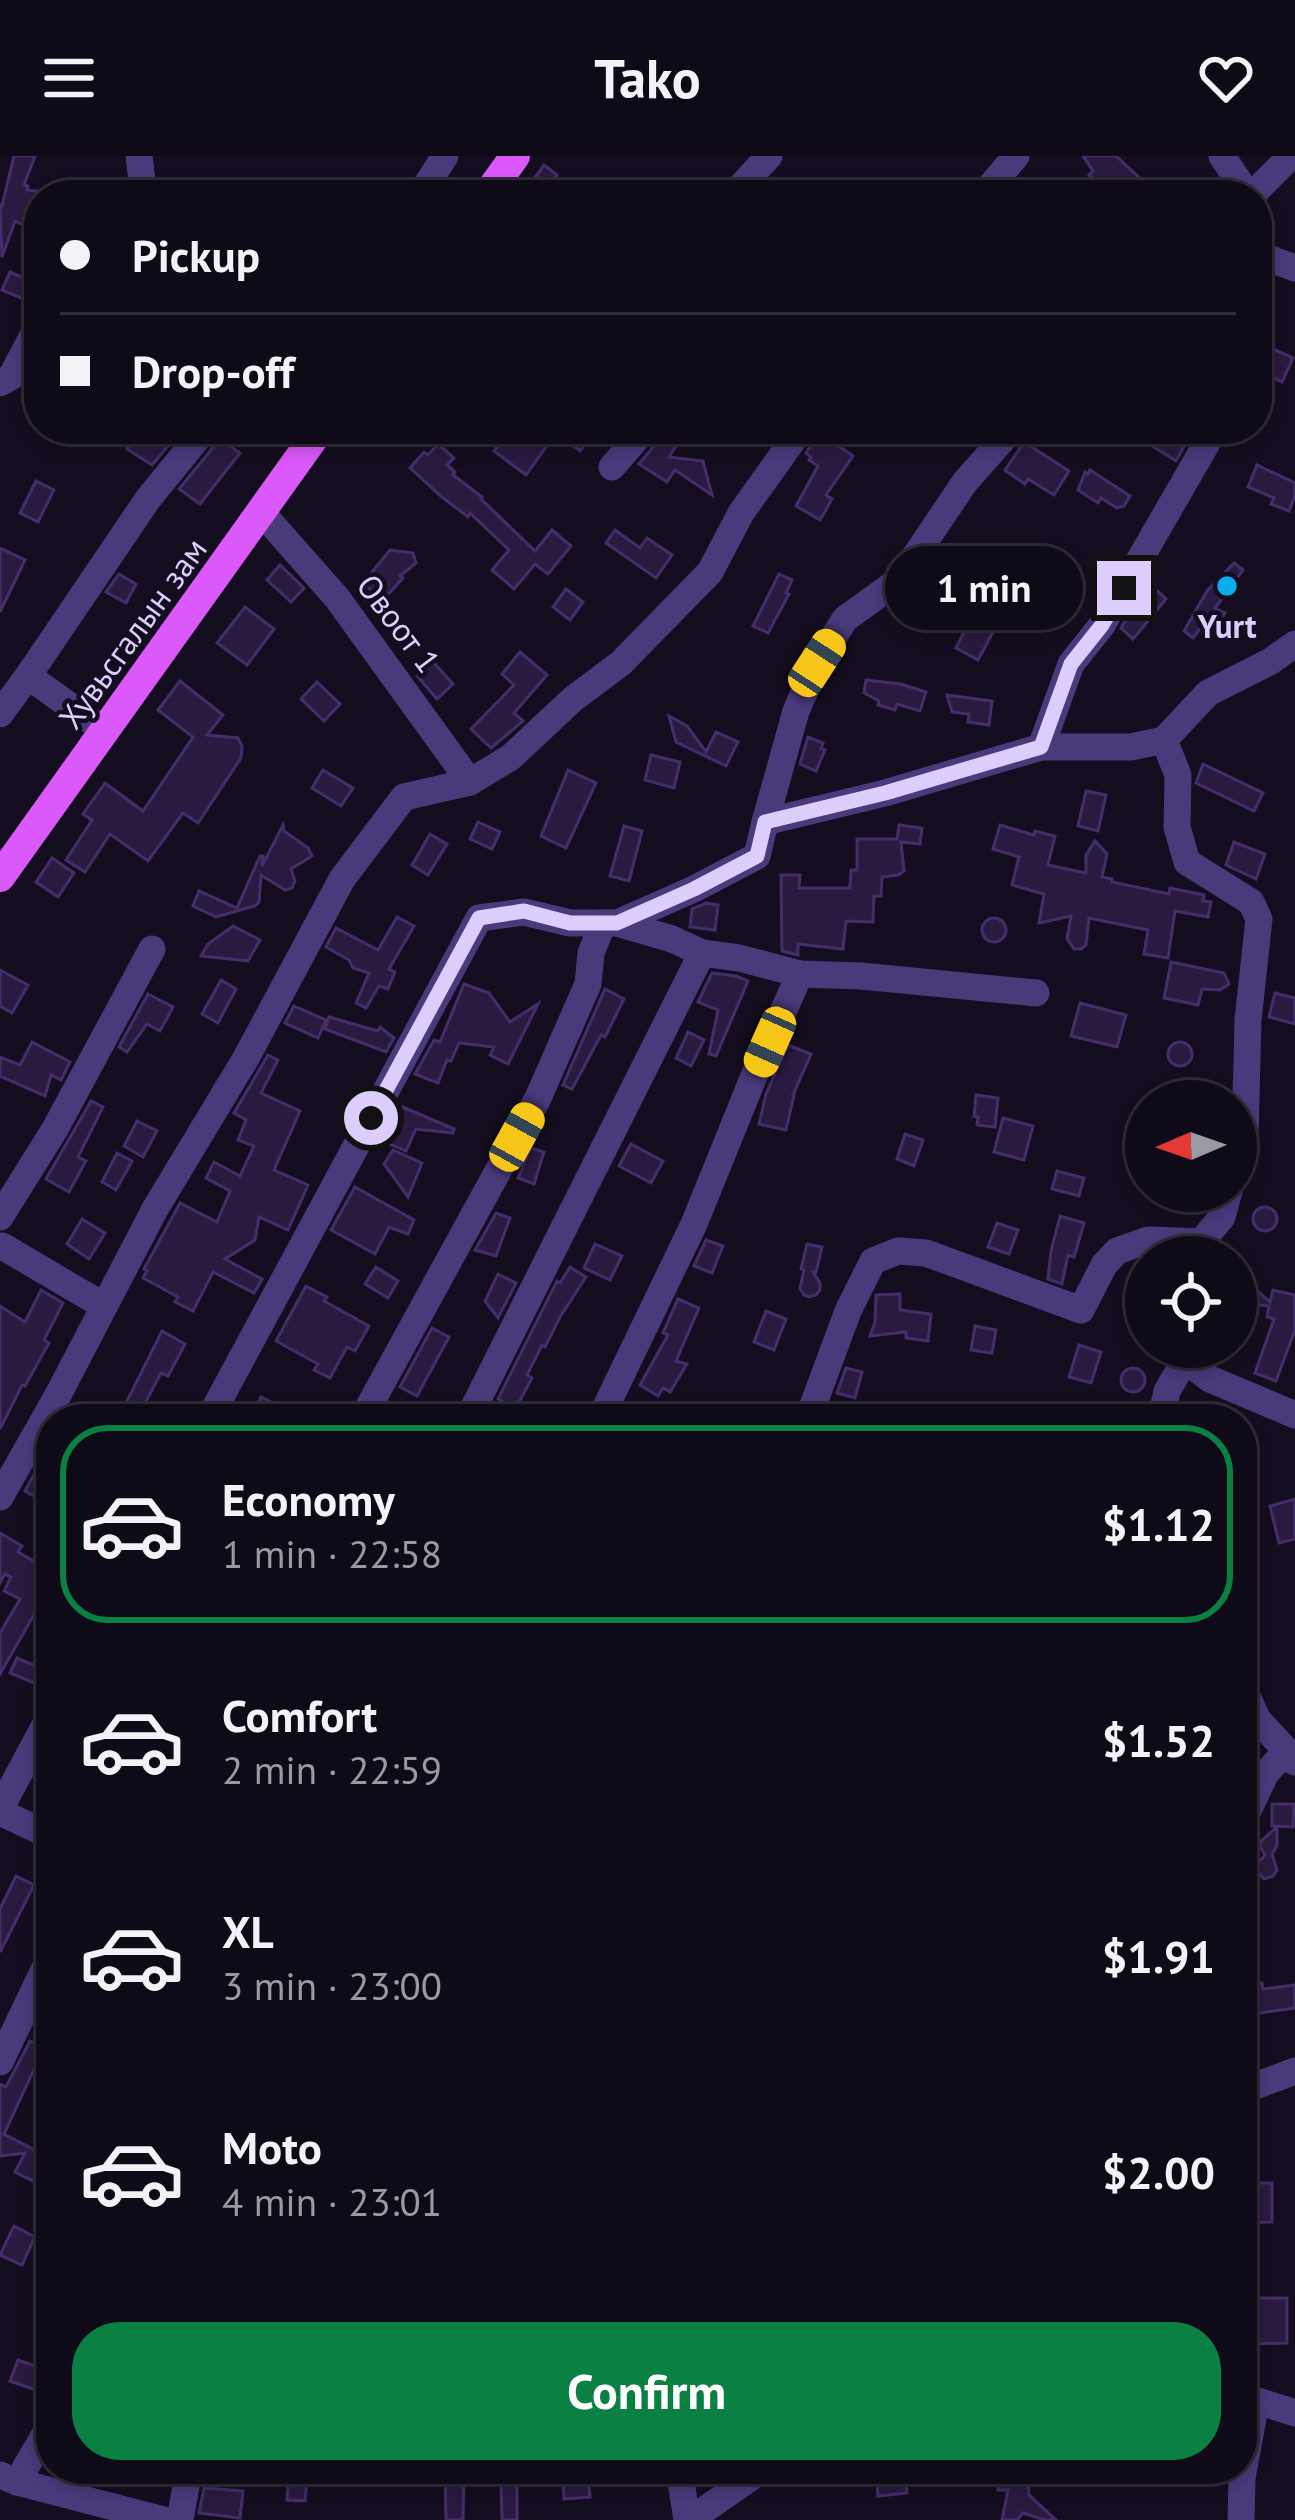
<!DOCTYPE html>
<html lang="en">
<head>
<meta charset="utf-8">
<style>
	:root { --surface:#0f0a17; --page:#1d1824; --text:#f1f3f6; --muted:#9b9aa1; --line:#2f2b36; --accent:#0b8043 }
	body { margin:0; font-family:"PT Sans",sans-serif; background:var(--page); color:var(--text); height:100vh; display:flex; flex-direction:column; font-size:45px; white-space:nowrap }
	* { box-sizing:border-box; margin:0 }
	p { font-size:39px; color:var(--muted) }
	.icon { flex:none; width:66px; height:66px; fill:none; stroke:currentColor; stroke-width:2; stroke-linecap:round; stroke-linejoin:round }
	.map { position:relative; flex:1; overflow:hidden }
	.panel { position:absolute; left:36px; top:1248px; width:1221px; height:1080px; display:flex; flex-direction:column; background:var(--surface); border-radius:48px; box-shadow:0 6px 18px #0003,0 0 0 3px var(--line) }
	.panel>* { flex:none }
	.hud { position:absolute; left:24px; top:24px; width:1248px; height:264px; border-radius:48px; box-shadow:0 6px 18px #0003,0 0 0 3px var(--line); display:grid; align-content:center; height:264px; padding:0 36px; background:var(--surface) }
	.needle { width:78px; rotate:268deg }
	.buttons { position:absolute; left:1125px; top:924px; display:grid; gap:24px }
	.buttons a { display:grid; place-items:center; width:132px; height:132px; border-radius:50%; background:var(--surface); box-shadow:0 6px 18px #0003,0 0 0 3px var(--line); font-size:60px }
	.end { position:absolute; width:54px; height:54px; margin:-27px; border:15px solid #dccdfd; background:#111; box-shadow:0 0 0 6px #111 }
	.from { border-radius:50% }
	.bubble { position:absolute; height:84px; border-radius:42px; background:var(--surface); box-shadow:0 6px 18px #0003,0 0 0 3px var(--line); font-size:39px; font-weight:600; line-height:84px; text-align:center }
	.car { position:absolute; width:36px; height:72px; margin:-36px -18px; border-radius:15px; box-shadow:0 0 9px 3px #0007; background:linear-gradient(#f5c518 24%,#345 0 40%,#f5c518 0 76%,#345 0 86%,#f5c518 0) }
	.hud b { display:flex; align-items:center; gap:42px; height:114px; font-size:45px }
	.hud b+b { border-top:3px solid var(--line) }
	.hud i { width:30px; height:30px; background:var(--text) }
	ul { padding:21px 0 0; list-style:none }
	li { display:flex; align-items:center; gap:36px; height:198px; margin:0 24px 18px; padding:0 12px; border:6px solid transparent; border-radius:48px }
	li div { flex:1 }
	li b { display:block; font-size:45px }
	li em { font-style:normal; font-weight:600 }
	li.on { border-color:var(--accent) }
	li>.icon { width:108px; height:108px; stroke-width:1.5 }
	.action { display:flex; gap:24px; margin-top:auto; padding:24px 36px }
	.action a { flex:1; height:138px; border-radius:48px; background:var(--accent); color:#fff; font-size:48px; font-weight:600; line-height:138px; text-align:center }
	header { display:flex; justify-content:space-between; align-items:center; height:156px; padding:0 36px; background:var(--surface); font-size:54px; font-weight:600 }
	.map>svg:first-child { display:block }
	.building { fill:#291a3f; stroke:#452d6a; stroke-width:3 }
	.lines { fill:none; stroke-linecap:round; stroke-linejoin:round }
	.minor { stroke:#493a7c; stroke-width:27 }
	.major { stroke:#db59f9; stroke-width:30 }
	.route { stroke:#dccdfd; stroke-width:15 }
	.poi-dot { fill:#09aced; stroke:#140d1f; stroke-width:4.5 }
	.labels { text-anchor:middle; dominant-baseline:central; stroke-width:9; stroke-linejoin:round; paint-order:stroke }
	.street-label { font-size:33px; fill:#dccdfd; stroke:#140d1f }
	.poi-label { font-size:33px; font-weight:bold; fill:#dccdfd; stroke:#140d1f }
</style>
</head>
<body>
<header><svg class="icon" aria-label="menu" viewBox="0 0 24 24"><path d="M4 6h16M4 12h16M4 18h16"/></svg>Tako<svg class="icon" aria-label="heart" viewBox="0 0 24 24"><path d="M12 20l-8-8c-3-5 5-10 8-4 3-6 11-1 8 4z"/></svg></header>
<div class="map">
<svg width="1295" height="2364" viewBox="0 0 1295 2364">
	<rect width="100%" height="100%" fill="#140d1f"/>
	<g class="building">
		<path d="M14,0H35L24,29L28,30L27,34L37,35L23,69L15,65L2,101L0,49L2,50Z"/>
		<path d="M1083,0H1116L1158,39H1111L1089,19L1093,15Z"/>
		<path d="M544,9L557,19L543,39H522Z"/>
		<path d="M10,116L36,127L28,145L2,134Z"/>
		<path d="M1269,191L1293,202L1282,226L1258,214Z"/>
		<path d="M139,273H157L173,284L152,309L127,293Z"/>
		<path d="M510,273H582L591,280L580,295L556,277L526,319L494,295Z"/>
		<path d="M663,273L680,284L669,301L703,305L712,339L675,314L667,326L639,308L659,284Z"/>
		<path d="M1154,273H1165L1186,287L1176,305L1146,286Z"/>
		<path d="M825,281L853,300L826,339L832,343L820,364L796,350L818,310L809,304L811,301L806,297L816,283L821,287Z"/>
		<path d="M220,283L240,297L200,348L179,333Z"/>
		<path d="M1024,286L1069,315L1054,339L1028,323L1025,328L1005,314Z"/>
		<path d="M438,288L454,302L447,309L455,316L453,319L482,341L481,343L535,395L552,374L571,390L548,418L535,408L514,433L492,414L509,394L470,357L468,361L442,341L410,312L424,296L428,299Z"/>
		<path d="M1257,309L1295,327V340L1289,355L1271,348L1274,342L1248,331Z"/>
		<path d="M1090,314L1130,340L1124,350L1117,352L1101,342L1098,347L1078,334L1085,316L1088,318Z"/>
		<path d="M36,325L54,334L38,366L20,357Z"/>
		<path d="M615,374L640,392L647,382L672,399L656,422L606,387Z"/>
		<path d="M0,392L25,404L0,456Z"/>
		<path d="M390,394L413,397L416,407L400,420L403,422L383,444L363,427Z"/>
		<path d="M997,397L1021,411L1011,428L987,413Z"/>
		<path d="M1234,407L1243,414L1215,452L1225,457L1213,478L1201,471L1193,482L1184,475L1207,435Z"/>
		<path d="M280,409L304,432L291,446L267,424Z"/>
		<path d="M119,418L136,428L126,447L106,436Z"/>
		<path d="M779,418L792,424L786,437L789,438L768,477L753,470Z"/>
		<path d="M1149,427L1166,443L1133,483L1121,472Z"/>
		<path d="M566,433L583,446L570,464L553,451Z"/>
		<path d="M245,451L274,473L247,509L217,487Z"/>
		<path d="M976,453L999,465L978,504L956,492Z"/>
		<path d="M520,496L547,519L514,557L523,565L491,592L471,573L514,529L502,518Z"/>
		<path d="M433,506L453,528L437,543L417,520Z"/>
		<path d="M866,524L901,528L926,536L920,555L897,548L895,554L878,549L879,545L864,537Z"/>
		<path d="M180,525L223,559L207,579L238,582L242,590L241,602L198,667L183,657L148,705L110,678L85,716L66,704L92,664L83,658L105,627L143,655L193,581L158,554Z"/>
		<path d="M317,526L340,548L324,565L301,543Z"/>
		<path d="M947,539L992,545L989,569L968,566L969,558L952,556Z"/>
		<path d="M669,560L687,570L706,596L716,576L738,586L726,610L676,586Z"/>
		<path d="M808,581L823,587L821,593L825,594L816,615L800,608Z"/>
		<path d="M651,599L680,606L674,632L645,624Z"/>
		<path d="M1203,608L1263,637L1254,655L1196,627Z"/>
		<path d="M323,614L353,632L341,650L312,632Z"/>
		<path d="M568,614L596,627L566,692L541,680Z"/>
		<path d="M1086,635L1106,639L1098,675L1078,670Z"/>
		<path d="M478,666L500,676L492,693L470,683Z"/>
		<path d="M283,669L284,675L308,692L312,700L291,713L295,725L292,732L285,734L261,719L259,746L255,750L216,761L193,750L199,735L237,752L260,700H263L262,710Z"/>
		<path d="M899,669L922,672L920,688L901,686L904,715L898,719L882,721L881,740H874L873,766L846,765L843,793L798,788V799L782,795L781,719H800L799,732H850L851,714H857V683H897Z"/>
		<path d="M1000,669L1034,679L1035,675L1055,680L1048,709L1086,717V699L1095,685L1107,698L1102,721L1112,723V726L1169,738L1170,732L1204,739L1203,745L1211,746L1208,761L1175,755L1168,802L1144,798L1148,774L1089,762L1086,789L1081,793H1074L1067,783L1071,760L1039,767L1044,738L1012,729L1019,701L993,693Z"/>
		<path d="M624,670L642,675L629,725L610,720Z"/>
		<path d="M430,678L447,688L428,719L412,709Z"/>
		<path d="M1234,686L1265,698L1256,723L1226,709Z"/>
		<path d="M52,702L74,717L58,741L36,726Z"/>
		<path d="M706,747L718,749L715,774L690,771L692,753Z"/>
		<path d="M397,761L414,770L389,813L395,816L388,833L379,830L366,852L356,847L369,817L353,812L349,804L326,791L336,772L378,794Z"/>
		<circle cx="994" cy="774" r="12"/>
		<path d="M233,770L260,784L248,805L201,800L208,788Z"/>
		<path d="M1171,806L1224,817L1229,828L1220,834L1202,833L1198,849L1164,842Z"/>
		<path d="M0,814L28,829L12,857L0,850Z"/>
		<path d="M712,817L736,820L748,825L716,900L709,898L718,854L698,846Z"/>
		<path d="M221,824L236,833L218,867L202,858Z"/>
		<path d="M464,828L489,837L510,866L538,848L508,908L490,899L494,891L459,887L451,905L447,904L438,927L415,918L434,884L440,886Z"/>
		<path d="M605,833L624,843L605,881L601,879L572,933L563,929Z"/>
		<path d="M1275,837L1295,842V868L1269,861Z"/>
		<path d="M148,838L173,851L160,875L147,868L127,896L119,891Z"/>
		<path d="M1080,847L1126,859L1117,891L1071,880Z"/>
		<path d="M294,850L326,864L318,882L285,867Z"/>
		<path d="M329,861L378,875L380,871L394,882L386,896L325,873Z"/>
		<path d="M688,876L704,884L691,910L676,902Z"/>
		<circle cx="1180" cy="898" r="12"/>
		<path d="M32,886L70,906L61,924L51,919L45,940L0,920V901L20,909Z"/>
		<path d="M788,889L811,898L792,941L794,939L786,974L759,968L766,938Z"/>
		<path d="M268,899L278,904L261,937L300,955L274,1014L308,1029L288,1074L259,1061L255,1084L225,1103L262,1123L254,1137L213,1116L193,1155L175,1146L178,1141L143,1122L147,1115L144,1113L180,1047L217,1066L230,1035L206,1022L214,1006L240,1020L254,990L238,984L246,964L234,957Z"/>
		<path d="M976,939L998,942L995,971L977,969L978,961L974,960Z"/>
		<path d="M91,945L103,951L78,1001L86,1005L69,1036L46,1023Z"/>
		<path d="M398,949L454,973L453,977L416,973L406,995L380,984Z"/>
		<path d="M1003,962L1033,970L1024,1004L994,996Z"/>
		<path d="M137,965L157,975L143,1001L124,990Z"/>
		<path d="M905,978L923,984L914,1010L897,1003Z"/>
		<path d="M631,988L663,1005L651,1027L619,1010Z"/>
		<path d="M531,992L544,996L534,1028L518,1022Z"/>
		<path d="M393,994L422,1007L408,1041L384,1008Z"/>
		<path d="M117,997L132,1005L116,1034L102,1026Z"/>
		<path d="M1057,1015L1084,1022L1079,1040L1052,1033Z"/>
		<path d="M355,1031L414,1064L408,1078L389,1071L375,1098L331,1074Z"/>
		<circle cx="1265" cy="1063" r="12"/>
		<path d="M496,1057L510,1062L496,1100L475,1094Z"/>
		<path d="M1060,1060L1084,1067L1074,1101L1068,1099L1062,1128L1048,1123L1051,1095Z"/>
		<path d="M82,1063L105,1077L89,1103L67,1088Z"/>
		<path d="M997,1067L1018,1074L1009,1098L988,1091Z"/>
		<path d="M706,1084L723,1090L712,1117L694,1110Z"/>
		<path d="M595,1088L622,1100L610,1124L584,1112Z"/>
		<path d="M807,1088L822,1091L816,1116H813L820,1127V1134L816,1139L809,1141L804,1139L800,1132L804,1114L801,1113Z"/>
		<path d="M376,1111L398,1125L388,1142L365,1128Z"/>
		<path d="M570,1111L586,1121L560,1161L545,1191L542,1189L527,1219L532,1222L516,1252L498,1243L557,1125L560,1127Z"/>
		<path d="M498,1118L516,1127L498,1162L485,1145Z"/>
		<path d="M1244,1127L1251,1129L1270,1146L1273,1134L1295,1139V1174L1276,1225L1255,1217L1274,1163L1267,1161L1269,1150L1236,1147V1129Z"/>
		<path d="M306,1130L327,1141L324,1145L369,1170L355,1195L347,1191L330,1222L314,1214L318,1208L276,1185Z"/>
		<path d="M41,1134L63,1147L44,1184L49,1187L25,1230L22,1229L0,1273V1150L25,1166Z"/>
		<path d="M900,1138V1154L931,1158L928,1185L906,1182V1176L870,1180L875,1166L876,1139Z"/>
		<path d="M678,1143L699,1152L676,1205L687,1208L670,1236L663,1232L658,1240L640,1229L668,1179L663,1177Z"/>
		<path d="M766,1155L786,1163L774,1194L754,1186Z"/>
		<path d="M975,1170L996,1174L992,1197L971,1194Z"/>
		<path d="M432,1172L449,1181L417,1240L400,1231Z"/>
		<path d="M162,1175L185,1188L168,1220L161,1217L141,1255L126,1247Z"/>
		<path d="M1079,1189L1101,1196L1091,1227L1069,1221Z"/>
		<circle cx="1133" cy="1224" r="12"/>
		<path d="M846,1212L862,1216L855,1242L837,1237Z"/>
		<path d="M261,1241L306,1263H250Z"/>
		<path d="M51,1288V1350L25,1335Z"/>
		<path d="M1295,1343V1383L1279,1387L1270,1350Z"/>
		<path d="M0,1377L22,1390L18,1396L51,1415V1422L39,1441L43,1443L0,1518V1477L20,1443L4,1435L11,1421L5,1418L0,1427Z"/>
		<path d="M17,1502L51,1516L46,1532L10,1517Z"/>
		<path d="M1272,1648H1294L1293,1671L1272,1670Z"/>
		<path d="M1277,1671V1690L1272,1698L1277,1714L1273,1720L1264,1723L1256,1714L1258,1707L1265,1699L1260,1690L1261,1685Z"/>
		<path d="M16,1720L34,1729L0,1796V1753Z"/>
		<path d="M1262,1827L1263,1833L1295,1829V1852L1246,1859L1245,1853H1242V1829Z"/>
		<path d="M30,1885L44,1892L4,1978L46,2000L33,2025L15,2016L25,1997L0,2000V1928L6,1931Z"/>
		<path d="M1242,2027H1272V2066L1242,2067Z"/>
		<path d="M14,2070L35,2081L22,2109L0,2099Z"/>
		<path d="M1242,2142H1287V2187L1242,2188Z"/>
		<path d="M18,2204L47,2214L39,2235L10,2225Z"/>
		<path d="M289,2313H308L305,2345L287,2344Z"/>
		<path d="M445,2313H464L463,2364H446Z"/>
		<path d="M562,2313H588L590,2341L564,2343Z"/>
		<path d="M996,2313H1027L1029,2339L1056,2364H1045L1023,2357L1017,2364H1002L1008,2334H998Z"/>
		<path d="M905,2314L907,2337L878,2340L876,2317Z"/>
		<path d="M517,2323V2364H502L501,2324Z"/>
		<path d="M204,2332L243,2335L240,2362L199,2357Z"/>
	</g>
	<g class="lines">
		<g class="minor">
			<path d="M1222,0L1248,39"/>
			<path d="M129,39L142,25L139,0"/>
			<path d="M420,39L445,0"/>
			<path d="M733,39L769,0"/>
			<path d="M983,39L1016,0"/>
			<path d="M1252,39L1291,0"/>
			<path d="M1257,98L1295,112"/>
			<path d="M0,227L11,221L39,168"/>
			<path d="M612,311L645,273"/>
			<path d="M262,357L337,442L470,626"/>
			<path d="M0,558L28,520"/>
			<path d="M105,575L28,520L148,343L205,273"/>
			<path d="M1164,584L1178,619L1177,671L1187,706L1251,746L1259,763L1248,864L1245,981L1236,1012"/>
			<path d="M1041,591L1071,508L1102,469L1215,273"/>
			<path d="M765,666L796,555L817,507L845,463L899,424L965,326L1012,273"/>
			<path d="M617,767L672,783L702,797L739,802L800,818L861,820L1036,837"/>
			<path d="M0,1061L55,973L152,793"/>
			<path d="M1152,1084L1201,1086L1222,1061L1229,1035"/>
			<path d="M2,1090L104,1150"/>
			<path d="M1186,1191L1185,1204L1210,1223L1295,1259"/>
			<path d="M209,1263L479,762L524,756L570,767H617L694,733L757,700L765,666L885,637L1041,591H1131L1164,584L1208,537L1271,505L1295,488"/>
			<path d="M362,1263L538,942L588,828L591,797L603,767"/>
			<path d="M468,1263L702,797"/>
			<path d="M600,1263L694,1068L754,920L800,818"/>
			<path d="M808,1263L848,1155L873,1105L898,1095L926,1097L1081,1154L1104,1109L1117,1095L1148,1084L1175,1101"/>
			<path d="M1161,1263L1167,1235L1185,1204"/>
			<path d="M0,1341L58,1239L155,1053L246,902L342,723L404,641L470,626L511,601L573,543L621,507L710,416L741,357L801,273"/>
			<path d="M1242,1530L1258,1564L1283,1591L1282,1600"/>
			<path d="M0,1653L51,1558"/>
			<path d="M0,1656L51,1680"/>
			<path d="M1242,1667L1266,1617L1282,1600L1295,1606"/>
			<path d="M0,1906L51,1799"/>
			<path d="M1242,1935L1295,1915"/>
			<path d="M1242,2240L1295,2257"/>
			<path d="M679,2313L687,2364"/>
			<path d="M0,2319L17,2326L164,2364"/>
			<path d="M17,2326L51,2268"/>
			<path d="M180,2364L189,2313"/>
			<path d="M690,2364L763,2313"/>
			<path d="M1241,2364L1242,2322L1256,2246"/>
		</g>
		<g class="major">
			<path d="M487,39L515,0"/>
			<path d="M0,721L320,273"/>
		</g>
	</g>
	<g class="lines">
		<path class="route" d="M371,962L479,762L524,755L570,767H617L694,733L757,700L765,666L885,637L1041,591L1071,508L1102,469L1124,432"/>
	</g>
	<circle class="poi-dot" cx="1227" cy="430" r="12"/>
	<g class="labels">
		<g class="street-label">
			<text transform="translate(399 467) rotate(53)">Овоот 1</text>
			<text transform="translate(132 477) rotate(-54)">Хувьсгалын зам</text>
		</g>
		<g class="poi-label">
			<text x="1227" y="469">Yurt</text>
		</g>
	</g>
</svg>
<div class="buttons">
<a><svg class="needle" viewBox="-14 -14 28 28"><path d="M0-13l5 13h-10z" fill="#e53935"/><path d="M0 13l5-13h-10z" fill="#9b9aa1"/></svg></a>
<a><svg class="icon" aria-label="locate" viewBox="0 0 24 24"><circle cx="12" cy="12" r="6"/><path d="M12 2v4M12 18v4M2 12h4M18 12h4"/></svg></a>
</div>
<i class="end from" style="left:371px;top:962px"></i>
<i class="end" style="left:1124px;top:432px"></i>
<div class="bubble" style="left:885px;top:390px;width:198px">1 min</div>
<i class="car" style="left:817px;top:507px;rotate:33deg"></i>
<i class="car" style="left:770px;top:886px;rotate:204deg"></i>
<i class="car" style="left:517px;top:981px;rotate:29deg"></i>
<div class="hud">
<b><i class="from"></i>Pickup</b>
<b><i></i>Drop-off</b>
</div>
<section class="panel">
<ul>
<li class="on"><svg class="icon" aria-label="car" viewBox="0 0 24 24"><path d="M5 17H2v-5l4-1 3-4h7l3 4 3 1v5h-3M9 17h6M6 11h13"/><circle cx="7" cy="17" r="2"/><circle cx="17" cy="17" r="2"/></svg><div><b>Economy</b><p>1 min · 22:58</p></div><em>$1.12</em></li>
<li><svg class="icon" aria-label="car" viewBox="0 0 24 24"><path d="M5 17H2v-5l4-1 3-4h7l3 4 3 1v5h-3M9 17h6M6 11h13"/><circle cx="7" cy="17" r="2"/><circle cx="17" cy="17" r="2"/></svg><div><b>Comfort</b><p>2 min · 22:59</p></div><em>$1.52</em></li>
<li><svg class="icon" aria-label="car" viewBox="0 0 24 24"><path d="M5 17H2v-5l4-1 3-4h7l3 4 3 1v5h-3M9 17h6M6 11h13"/><circle cx="7" cy="17" r="2"/><circle cx="17" cy="17" r="2"/></svg><div><b>XL</b><p>3 min · 23:00</p></div><em>$1.91</em></li>
<li><svg class="icon" aria-label="car" viewBox="0 0 24 24"><path d="M5 17H2v-5l4-1 3-4h7l3 4 3 1v5h-3M9 17h6M6 11h13"/><circle cx="7" cy="17" r="2"/><circle cx="17" cy="17" r="2"/></svg><div><b>Moto</b><p>4 min · 23:01</p></div><em>$2.00</em></li>
</ul>
<div class="action"><a>Confirm</a></div>
</section>
</div>
</body>
</html>
